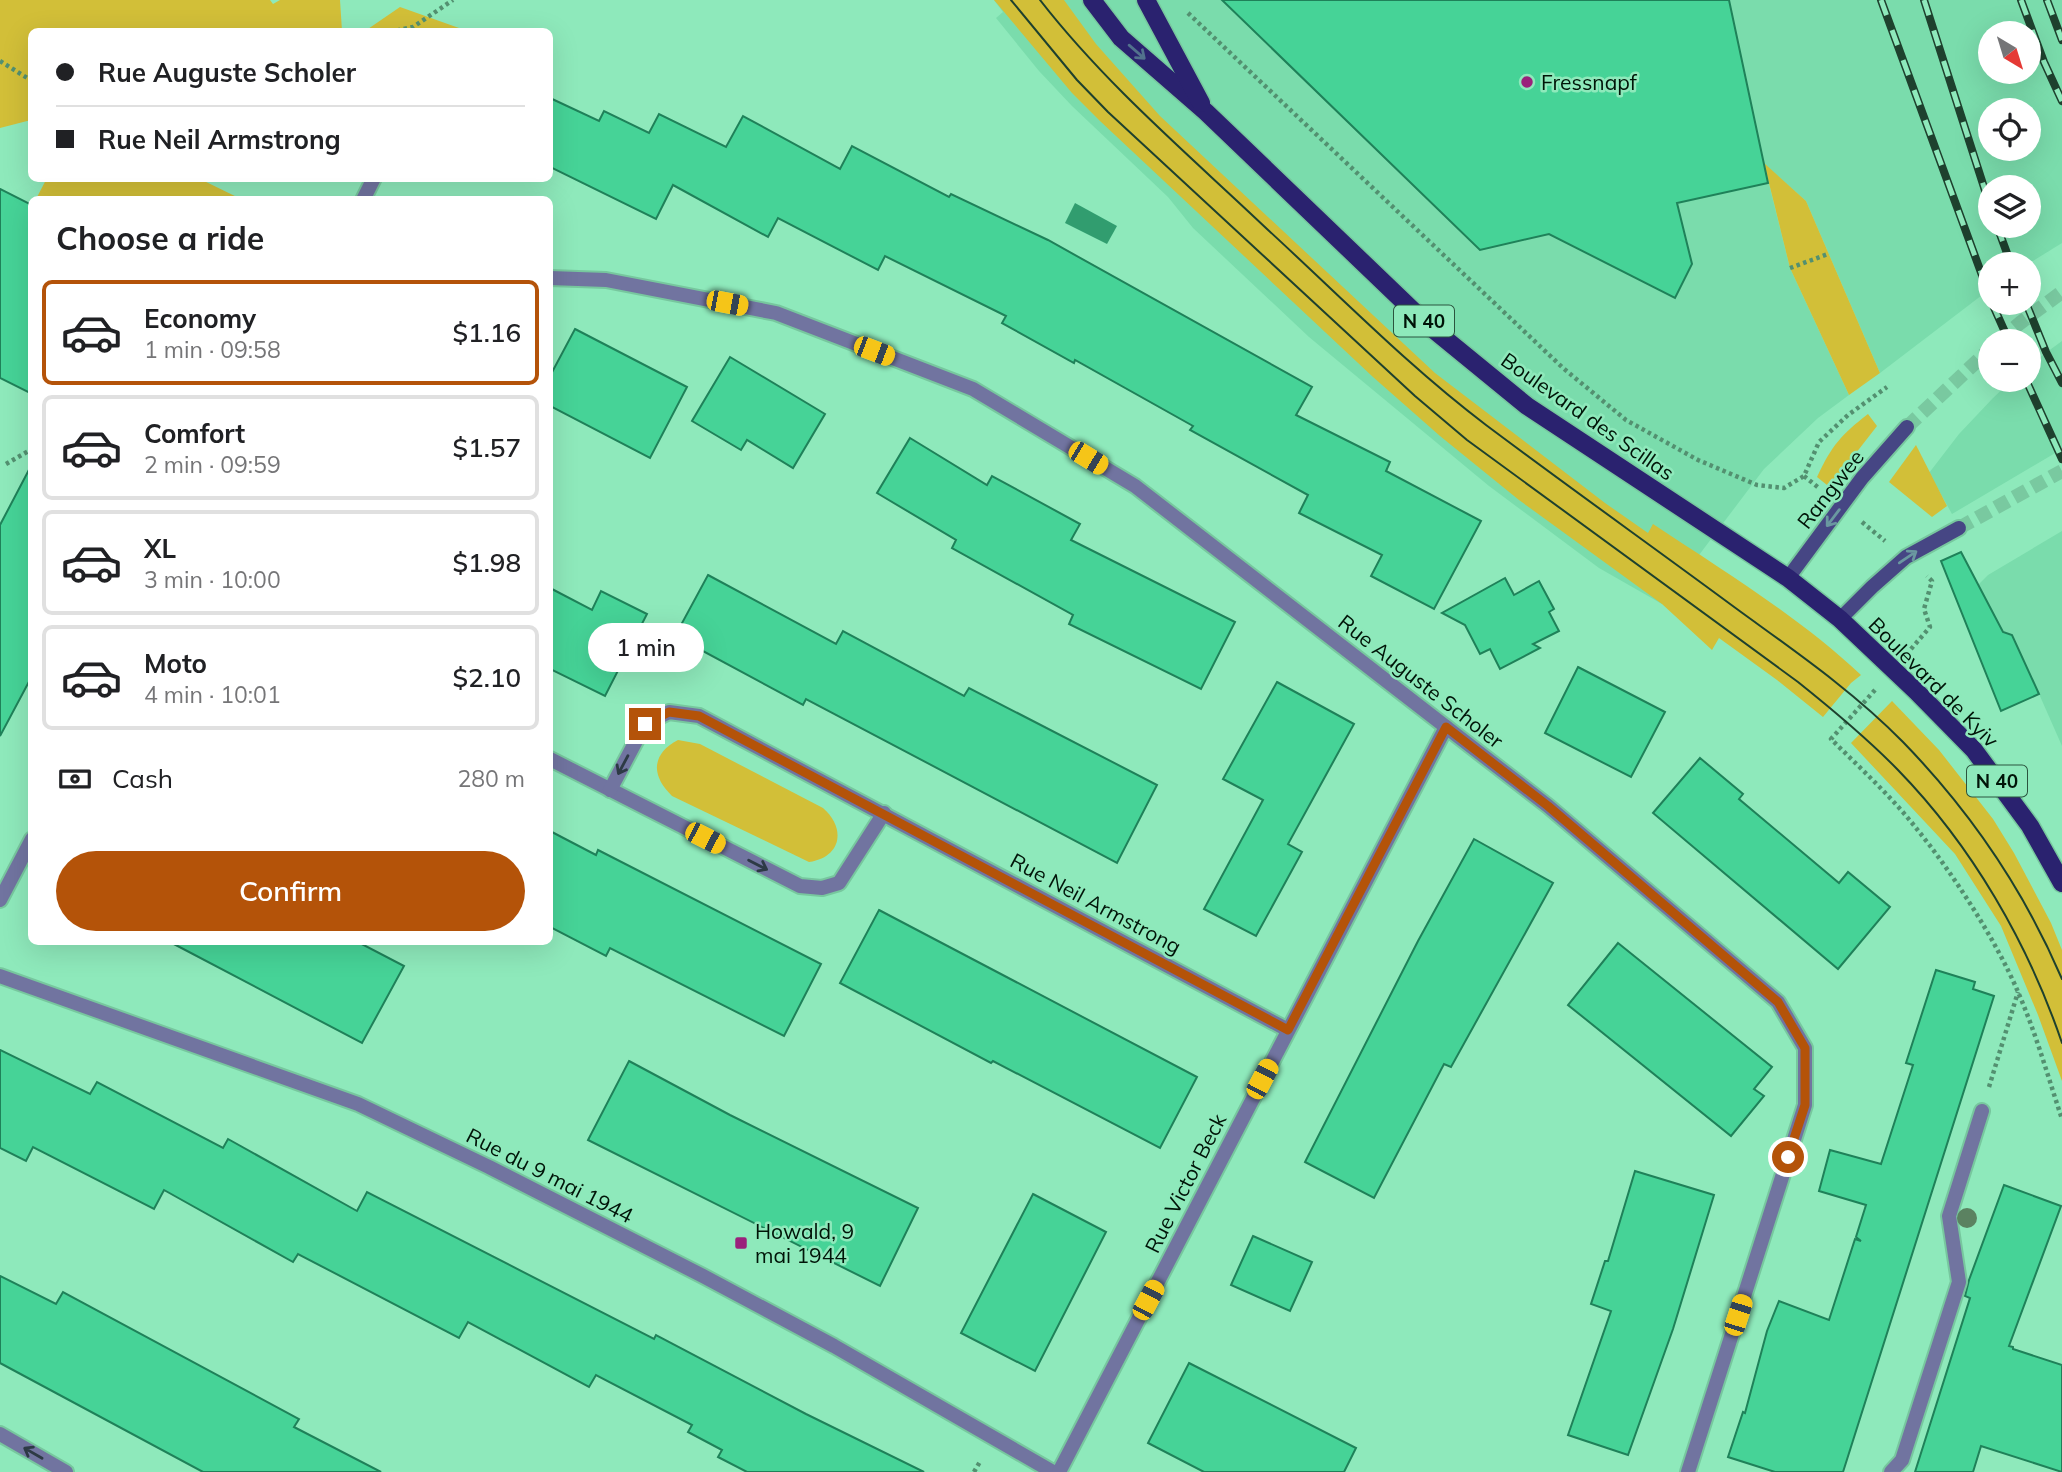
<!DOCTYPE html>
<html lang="en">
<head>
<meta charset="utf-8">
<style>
	:root { --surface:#fff; --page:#f2f2f2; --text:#202124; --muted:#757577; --line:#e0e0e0; --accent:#b45309 }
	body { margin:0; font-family:Mulish,sans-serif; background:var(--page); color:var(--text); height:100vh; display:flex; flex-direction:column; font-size:26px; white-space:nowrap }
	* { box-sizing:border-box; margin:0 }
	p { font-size:23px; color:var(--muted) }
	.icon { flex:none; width:38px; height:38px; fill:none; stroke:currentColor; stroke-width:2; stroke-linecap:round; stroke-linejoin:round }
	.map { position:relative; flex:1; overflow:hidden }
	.side { position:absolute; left:28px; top:196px; width:525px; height:749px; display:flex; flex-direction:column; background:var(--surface); border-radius:10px; box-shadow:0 7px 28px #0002 }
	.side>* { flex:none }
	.banner { position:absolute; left:28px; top:28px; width:525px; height:154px; border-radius:10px; box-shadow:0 7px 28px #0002; display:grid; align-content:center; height:154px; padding:0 28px; background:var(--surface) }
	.needle { width:46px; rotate:142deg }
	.controls { position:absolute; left:1978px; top:21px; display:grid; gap:14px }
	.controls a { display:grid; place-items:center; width:63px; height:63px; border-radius:50%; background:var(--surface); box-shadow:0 7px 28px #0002; font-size:35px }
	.end { position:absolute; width:32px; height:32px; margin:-16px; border:9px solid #b45309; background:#fff; box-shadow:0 0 0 4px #fff }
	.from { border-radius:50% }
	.bubble { position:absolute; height:49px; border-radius:24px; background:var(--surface); box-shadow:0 7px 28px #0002; font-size:23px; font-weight:600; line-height:49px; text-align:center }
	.car { position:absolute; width:21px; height:42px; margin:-21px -10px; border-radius:9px; box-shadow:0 0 5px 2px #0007; background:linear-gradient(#f5c518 24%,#345 0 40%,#f5c518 0 76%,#345 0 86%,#f5c518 0) }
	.banner b { display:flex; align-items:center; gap:24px; height:66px; font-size:26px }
	.banner b+b { border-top:2px solid var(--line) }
	.banner i { width:18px; height:18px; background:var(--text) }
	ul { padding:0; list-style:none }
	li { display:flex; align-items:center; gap:21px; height:105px; margin:0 14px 10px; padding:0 14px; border:4px solid var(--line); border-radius:10px }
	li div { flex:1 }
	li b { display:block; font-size:26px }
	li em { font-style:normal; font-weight:600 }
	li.on { border-color:var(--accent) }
	li>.icon { width:63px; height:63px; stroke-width:1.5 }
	h2 { padding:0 28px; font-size:32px; line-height:84px }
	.pay { display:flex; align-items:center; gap:18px; height:77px; padding:0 28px; font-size:26px }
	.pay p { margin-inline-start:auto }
	.cta { display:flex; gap:14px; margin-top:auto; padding:14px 28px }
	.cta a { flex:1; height:80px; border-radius:42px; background:var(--accent); color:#fff; font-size:28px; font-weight:600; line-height:80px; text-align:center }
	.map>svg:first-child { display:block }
	.built { fill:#7adcac; fill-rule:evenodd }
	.green { fill:#d2bf38 }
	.water { fill:#319d6f }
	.building { fill:#46d397; stroke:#1f8159; stroke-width:2 }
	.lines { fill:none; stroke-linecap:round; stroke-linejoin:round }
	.secondary-tunnel { stroke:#79c9a0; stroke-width:14; stroke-dasharray:14 7; stroke-linecap:butt }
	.street-casing { stroke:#77c79e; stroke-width:18 }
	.secondary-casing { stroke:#77c79e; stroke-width:18 }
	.primary-casing { stroke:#77c79e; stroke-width:21 }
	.path { stroke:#539070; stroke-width:4.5; stroke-dasharray:3.5 3.5; stroke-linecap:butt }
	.street { stroke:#7174a0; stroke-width:14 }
	.secondary { stroke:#464684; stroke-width:14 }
	.primary { stroke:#2a226f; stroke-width:18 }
	.tram { stroke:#1e412e; stroke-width:2 }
	.rail-casing { stroke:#1e412e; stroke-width:8 }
	.rail { stroke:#8ee9bb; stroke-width:5; stroke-dasharray:16; stroke-linecap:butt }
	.tree { fill:#5b8261 }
	.oneway { stroke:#52728d }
	.oneway2 { stroke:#6a98a0 }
	.oneway3 { stroke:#2d3a45 }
	.route { stroke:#b45309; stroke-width:9 }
	.poi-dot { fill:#9a217b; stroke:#8ee9bb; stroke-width:2.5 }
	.labels { text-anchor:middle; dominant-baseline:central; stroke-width:5; stroke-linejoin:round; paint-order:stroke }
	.shield { fill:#8ee9bb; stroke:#2b543e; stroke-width:2 }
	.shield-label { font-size:19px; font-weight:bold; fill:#001408 }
	.poi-label { font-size:21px; fill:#001408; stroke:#8ee9bb; text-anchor:start }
	.street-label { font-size:21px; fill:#001408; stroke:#8ee9bb }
</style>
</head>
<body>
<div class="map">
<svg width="2062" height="1472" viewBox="0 0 2062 1472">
	<rect width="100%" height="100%" fill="#8ee9bb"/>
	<g class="built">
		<path d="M994,0H2062V243L2028,264H1990V289L1880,373L1806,201L1764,164L1790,268L1849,395L1818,418L1764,469L1662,604L1599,568L1489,486L1309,337L1193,228L1168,197L1072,106L1039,71L996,18L1003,12ZM1990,33H2028V72H1990ZM1990,110H2028V149H1990ZM1990,187H2028V226H1990Z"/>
		<path d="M2062,341V449L1952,514L1929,473L1959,434L1993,398L2012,380H2028V366Z"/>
		<path d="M2062,531V746L2013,635L2003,632L1978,585L1988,575Z"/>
	</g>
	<g class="green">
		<path d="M0,0H270L273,4L280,0H340L342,31L32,32L31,120L0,128Z"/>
		<path d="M994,0H1064L1096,44L1160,116L1435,373L1605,503L1648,533L1653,524C1724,571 1799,617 1861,675L1851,683L1823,717L1777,680L1719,638L1712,650L1662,604L1519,500L1440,436L1373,377L1100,121L1072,93Z"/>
		<path d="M400,7L459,28L457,32L365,31Z"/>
		<path d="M1764,163L1806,201L1880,373L1849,395L1790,268Z"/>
		<path d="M47,178L200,179L241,199H36Z"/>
		<path d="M1868,414L1877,426L1842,471L1827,485L1817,477C1832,445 1841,435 1868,414Z"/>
		<path d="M1916,445L1947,506L1932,517L1889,482Z"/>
		<path d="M1892,701L1939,750L1993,819L2014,853L2051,923L2062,950V1081L2038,1015L2001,926L1955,854L1851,743Z"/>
		<path d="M678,740L700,744L823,808C846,828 842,857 809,862L672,796C651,776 651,754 678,740Z"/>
	</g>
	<path class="water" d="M1075,203L1117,226L1107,244L1065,223Z"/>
	<g class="building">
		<path d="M1222,0H1729L1768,183L1677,203L1692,264L1675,298L1549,234L1480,250Z"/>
		<path d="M550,98L599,121L604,111L649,133L659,114L726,147L743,116L840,169L852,146L949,197L951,194L1048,240L1312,387L1296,415L1390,462L1386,471L1481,521L1434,609L1371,576L1382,555L1299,513L1308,495L1190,430L1193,426L1075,360L1074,363L1002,323L1006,316L885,256L878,270L778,218L768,237L673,185L656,219L550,167Z"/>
		<path d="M0,189L32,205V394L0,378Z"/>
		<path d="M575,329L687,387L650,458L550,406V376Z"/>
		<path d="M730,357L825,414L793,468L747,440L741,450L692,421Z"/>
		<path d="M910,438L987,485L992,476L1080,524L1071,540L1235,622L1201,689L1069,624L1073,615L952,548L956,540L877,493Z"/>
		<path d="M32,464V676L0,736V525Z"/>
		<path d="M1961,552L2003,632L2012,635L2039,694L2001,711L1941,561Z"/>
		<path d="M708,575L836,644L843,631L964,696L969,688L1157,785L1117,863L806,699L803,705L675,636Z"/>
		<path d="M1505,578L1514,595L1539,581L1554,609L1549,612L1559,631L1533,644L1540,648L1500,669L1490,649L1480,654L1465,625L1442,613Z"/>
		<path d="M550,588L592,610L601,591L647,614L605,696L550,669Z"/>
		<path d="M1578,667L1665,712L1631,777L1545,733Z"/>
		<path d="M1277,682L1354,724L1288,844L1302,852L1256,936L1204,909L1263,800L1223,779Z"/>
		<path d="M1700,758L1743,794L1739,799L1839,883L1848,872L1890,907L1838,969L1653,813Z"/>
		<path d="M550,831L596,855L598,850L821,964L784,1036L610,948L606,956L550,927Z"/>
		<path d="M1474,839L1553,883L1451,1067L1444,1064L1374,1198L1305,1162L1418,941Z"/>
		<path d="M879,910L1197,1077L1160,1148L993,1061L991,1063L840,983Z"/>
		<path d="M170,942H358L404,966L362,1043Z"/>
		<path d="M1618,943L1772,1067L1754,1089L1764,1096L1731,1136L1568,1005Z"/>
		<path d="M1936,970L1975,982L1973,989L1994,996L1843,1472H1775L1728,1457L1743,1412L1745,1413L1767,1331L1779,1301L1829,1320L1855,1239L1861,1241L1856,1237L1866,1205L1819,1191L1830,1150L1881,1164L1913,1065L1906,1063Z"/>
		<path d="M0,1050L90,1094L97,1082L223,1148L228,1139L357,1211L367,1192L654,1339L656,1335L806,1414L924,1472H747L718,1457L722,1450L688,1432L692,1425L596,1375L589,1387L468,1322L459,1338L298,1254L293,1262L164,1190L154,1209L33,1147L26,1161L0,1148Z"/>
		<path d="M629,1061L730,1115L918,1208L880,1286L588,1140Z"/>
		<path d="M1635,1171L1714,1195L1673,1329L1628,1455L1568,1435L1611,1311L1591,1304L1605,1261H1608Z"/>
		<path d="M2004,1185L2061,1206L2009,1346L2013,1347V1349L2062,1365V1472L1981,1446L1973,1472H1915L1970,1298L1965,1296L1969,1280Z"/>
		<path d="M1033,1194L1106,1232L1035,1371L961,1333Z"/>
		<path d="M1253,1236L1312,1262L1290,1311L1231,1285Z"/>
		<path d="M0,1276L56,1304L63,1292L299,1419L294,1427L381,1472H203L0,1363Z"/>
		<path d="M1189,1363L1356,1448L1344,1472H1204L1148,1443Z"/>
	</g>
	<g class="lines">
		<g class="secondary-tunnel">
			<path d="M1999,341L2020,323L2062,292"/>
			<path d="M1907,427L1990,349"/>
			<path d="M1959,528L2062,471"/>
		</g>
		<defs>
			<g id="street">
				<path d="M363,200L374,178"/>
				<path d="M550,278L606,280L776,313L973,389L1135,486L1548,806L1778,1002L1805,1048V1105L1688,1472"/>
				<path d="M550,759L800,886L822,888L839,883L884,813"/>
				<path d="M610,790L645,724L669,712L699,716L1288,1030"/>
				<path d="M0,900L32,839"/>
				<path d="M0,976L358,1104L489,1167L703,1276L834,1346L1053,1472"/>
				<path d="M0,1434L66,1472"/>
				<path d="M1059,1472L1446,727"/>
				<path d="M1891,1472L1902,1460L1959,1282L1949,1216L1982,1111"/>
			</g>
			<g id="secondary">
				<path d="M1788,578L1862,478L1907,427"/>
				<path d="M1840,619L1872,587L1906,557L1959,528"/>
			</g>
			<g id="primary">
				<path d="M1092,0L1121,38L1206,112L1428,325L1527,406L1788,578L1840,619L1916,691L1974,750L2030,826L2062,883"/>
				<path d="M1146,0L1201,103"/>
			</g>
		</defs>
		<use href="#street" class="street-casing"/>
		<use href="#secondary" class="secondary-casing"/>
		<use href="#primary" class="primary-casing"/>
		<g class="path">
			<path d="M1188,13L1563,368L1626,420L1698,460L1757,485L1784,488L1804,476L1819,442L1848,415L1887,387"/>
			<path d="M390,32L413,27L453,0"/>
			<path d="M0,61L32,81"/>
			<path d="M1790,268L1828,254"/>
			<path d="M6,464L32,449"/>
			<path d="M1804,476L1820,489"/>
			<path d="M1862,522L1885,541"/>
			<path d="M1911,649L1930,627L1924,609L1932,581L1927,576"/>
			<path d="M1875,690L1831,739C1860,768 1891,796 1916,828C1952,872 1996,940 2018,992C2036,1033 2048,1077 2062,1119"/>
			<path d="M1989,1087L2018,992"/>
			<path d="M974,1472L981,1460"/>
		</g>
		<use href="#street" class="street"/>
		<use href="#secondary" class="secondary"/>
		<use href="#primary" class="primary"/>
		<g class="tram">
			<path d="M1011,0L1077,80L1108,112L1415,396L1467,440L1798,682C1833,710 1867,738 1898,770C1972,846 2028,943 2062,1043"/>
			<path d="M1040,0C1106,85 1189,155 1267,229C1339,295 1408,366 1486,425C1570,488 1656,549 1741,612C1796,652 1854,692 1903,742C1970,811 2024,890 2062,979"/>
		</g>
		<defs>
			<g id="rail">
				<path d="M1881,0L1990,297"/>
				<path d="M1924,0L1990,206"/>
				<path d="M2021,0L2044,62L2062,101"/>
				<path d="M2047,0L2062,40"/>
				<path d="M1997,226L2011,264"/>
				<path d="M1992,303L2009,341"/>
				<path d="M2026,303L2046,352L2062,383"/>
				<path d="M2026,380L2062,459"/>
			</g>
		</defs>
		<use href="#rail" class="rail-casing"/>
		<use href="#rail" class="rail"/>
	</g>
	<circle class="tree" cx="1967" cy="1218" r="10"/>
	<defs><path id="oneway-shaft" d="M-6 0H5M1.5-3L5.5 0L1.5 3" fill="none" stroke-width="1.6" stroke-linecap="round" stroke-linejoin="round" transform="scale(1.75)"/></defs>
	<use class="oneway" href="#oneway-shaft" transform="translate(1137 52) rotate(41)"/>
	<g class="oneway2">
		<use href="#oneway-shaft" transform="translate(1833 518) rotate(127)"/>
		<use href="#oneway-shaft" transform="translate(1908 557) rotate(-34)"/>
	</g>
	<g class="oneway3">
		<use href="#oneway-shaft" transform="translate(623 765) rotate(118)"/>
		<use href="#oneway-shaft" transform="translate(758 865) rotate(27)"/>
		<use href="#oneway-shaft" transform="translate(33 1453) rotate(-150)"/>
	</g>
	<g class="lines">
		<path class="route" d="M645,724L669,712L699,716L1288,1030L1446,727L1548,806L1778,1002L1805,1048V1105L1788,1157"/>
	</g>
	<g class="poi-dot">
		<circle cx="1527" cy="82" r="7"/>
		<rect x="734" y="1236" width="14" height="14" rx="3.5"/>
	</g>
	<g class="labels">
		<g class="shield">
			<rect x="1394" y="305.5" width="60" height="31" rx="5"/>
			<rect x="1967" y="765.5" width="60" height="31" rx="5"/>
		</g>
		<g class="shield-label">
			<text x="1424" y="321">N 40</text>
			<text x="1997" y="781">N 40</text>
		</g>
		<g class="poi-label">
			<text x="1541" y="82">Fressnapf</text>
			<text x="755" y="1231">Howald, 9<tspan x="755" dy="24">mai 1944</tspan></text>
		</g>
		<g class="street-label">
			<text transform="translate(1588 416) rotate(35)">Boulevard des Scillas</text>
			<text transform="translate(1830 489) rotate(-52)">Rangwee</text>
			<text transform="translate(1421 681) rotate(38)">Rue Auguste Scholer</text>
			<text transform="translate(1934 682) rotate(45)">Boulevard de Kyiv</text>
			<text transform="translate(1096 903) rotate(28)">Rue Neil Armstrong</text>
			<text transform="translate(550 1175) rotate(27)">Rue du 9 mai 1944</text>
			<text transform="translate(1185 1183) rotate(-63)">Rue Victor Beck</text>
		</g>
	</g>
</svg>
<div class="controls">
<a><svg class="needle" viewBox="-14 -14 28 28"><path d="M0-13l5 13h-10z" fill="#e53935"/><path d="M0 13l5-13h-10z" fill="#757577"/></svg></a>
<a><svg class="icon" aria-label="locate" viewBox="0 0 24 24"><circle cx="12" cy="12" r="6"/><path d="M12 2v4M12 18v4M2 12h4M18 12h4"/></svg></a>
<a><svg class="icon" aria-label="layers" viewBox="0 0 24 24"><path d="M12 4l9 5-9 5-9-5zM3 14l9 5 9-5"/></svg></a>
<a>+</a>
<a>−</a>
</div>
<i class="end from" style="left:1788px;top:1157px"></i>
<i class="end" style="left:645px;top:724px"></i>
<div class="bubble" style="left:588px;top:623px;width:116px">1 min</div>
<i class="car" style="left:727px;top:303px;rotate:101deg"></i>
<i class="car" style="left:874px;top:351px;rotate:111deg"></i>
<i class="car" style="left:1088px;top:458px;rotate:121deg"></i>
<i class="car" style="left:705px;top:838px;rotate:117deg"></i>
<i class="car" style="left:1262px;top:1079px;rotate:28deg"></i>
<i class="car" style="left:1148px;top:1300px;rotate:28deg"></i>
<i class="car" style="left:1738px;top:1315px;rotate:18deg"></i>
<div class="banner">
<b><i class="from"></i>Rue Auguste Scholer</b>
<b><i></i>Rue Neil Armstrong</b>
</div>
<section class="side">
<h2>Choose a ride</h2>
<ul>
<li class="on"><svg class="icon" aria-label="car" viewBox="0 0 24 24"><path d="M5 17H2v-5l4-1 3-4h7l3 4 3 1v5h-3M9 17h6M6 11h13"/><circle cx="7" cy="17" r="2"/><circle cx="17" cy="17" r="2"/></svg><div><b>Economy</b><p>1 min · 09:58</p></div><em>$1.16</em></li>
<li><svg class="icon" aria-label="car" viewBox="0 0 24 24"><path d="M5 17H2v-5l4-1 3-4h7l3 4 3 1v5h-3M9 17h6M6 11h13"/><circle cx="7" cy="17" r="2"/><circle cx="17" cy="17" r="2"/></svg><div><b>Comfort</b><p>2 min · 09:59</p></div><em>$1.57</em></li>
<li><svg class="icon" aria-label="car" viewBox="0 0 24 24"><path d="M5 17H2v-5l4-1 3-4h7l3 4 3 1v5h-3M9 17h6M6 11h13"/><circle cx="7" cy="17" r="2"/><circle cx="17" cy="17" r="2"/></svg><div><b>XL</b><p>3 min · 10:00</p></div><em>$1.98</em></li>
<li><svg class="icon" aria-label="car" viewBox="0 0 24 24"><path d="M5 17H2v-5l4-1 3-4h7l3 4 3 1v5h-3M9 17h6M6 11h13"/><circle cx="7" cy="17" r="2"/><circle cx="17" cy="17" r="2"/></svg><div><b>Moto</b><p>4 min · 10:01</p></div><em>$2.10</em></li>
</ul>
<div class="pay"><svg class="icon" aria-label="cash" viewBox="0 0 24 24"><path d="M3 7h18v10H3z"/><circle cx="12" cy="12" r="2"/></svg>Cash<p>280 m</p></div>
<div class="cta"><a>Confirm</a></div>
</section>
</div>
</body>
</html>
